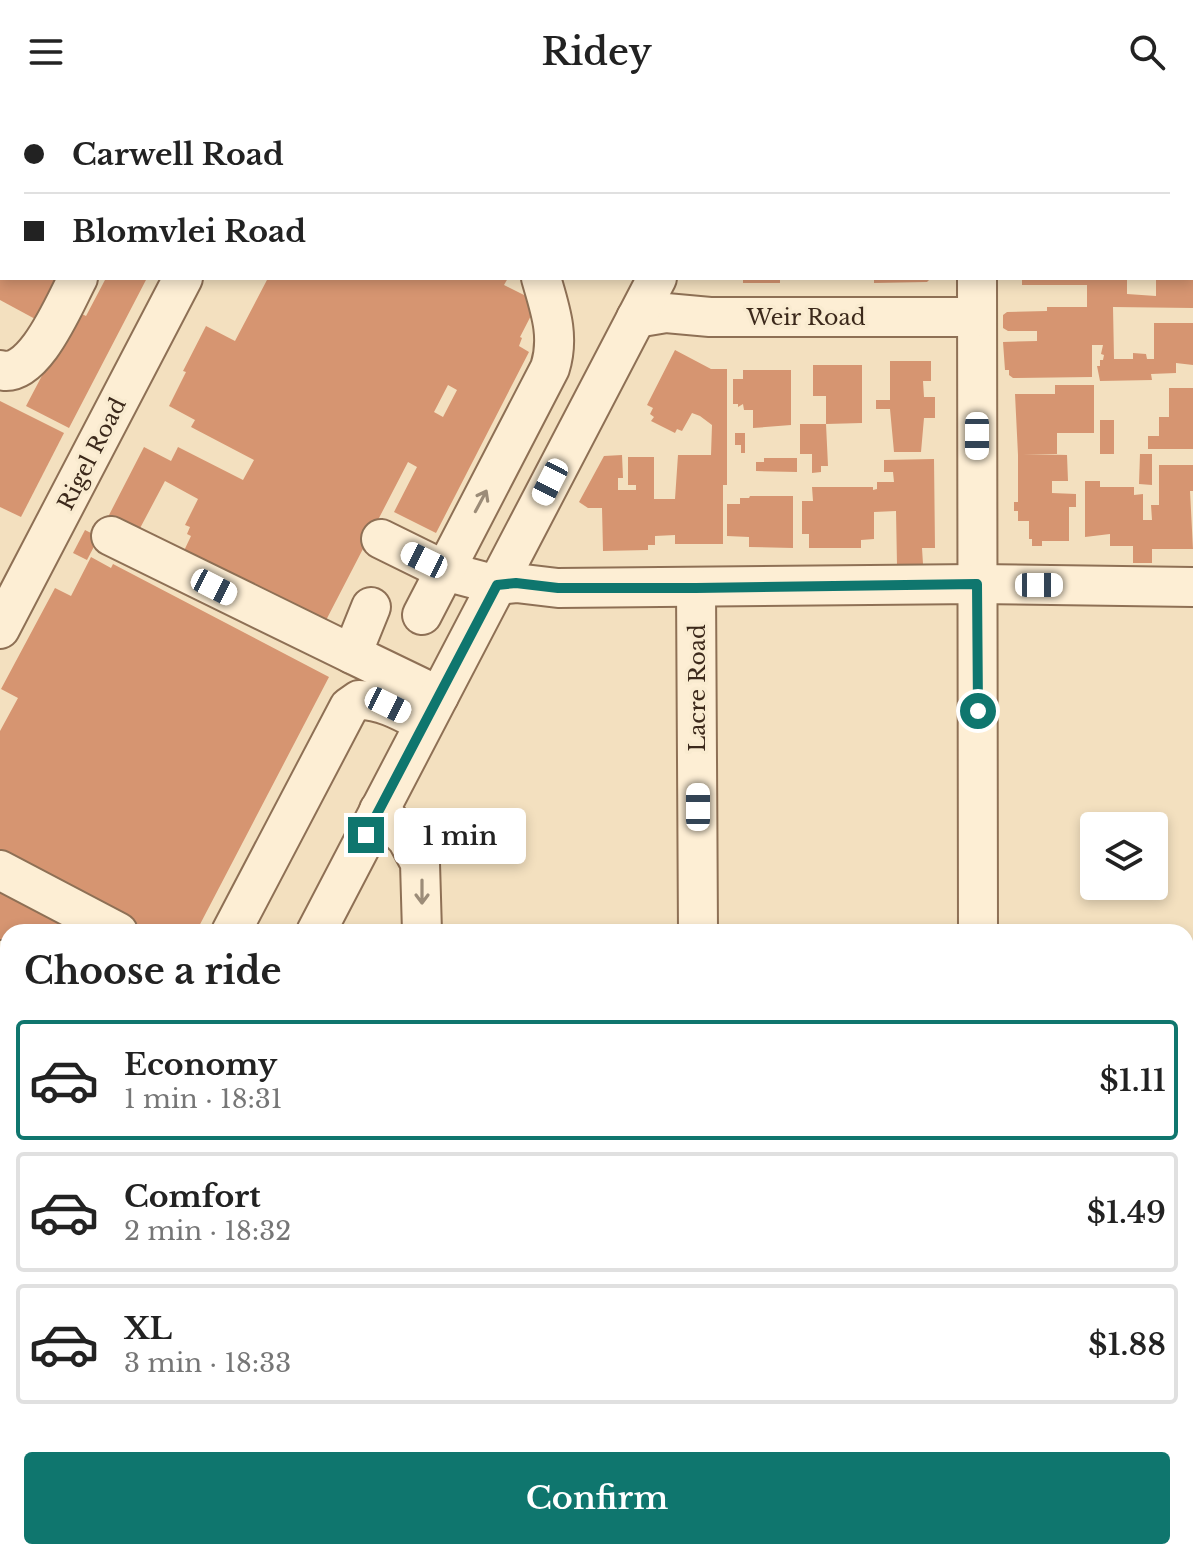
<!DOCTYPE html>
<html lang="en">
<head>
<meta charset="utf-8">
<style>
	:root { --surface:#fff; --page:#f6f6f6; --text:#222; --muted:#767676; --line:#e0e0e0; --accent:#0f766e }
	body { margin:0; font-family:"Libre Baskerville",serif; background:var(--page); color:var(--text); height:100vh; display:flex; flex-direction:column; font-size:30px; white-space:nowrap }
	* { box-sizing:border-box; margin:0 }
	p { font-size:26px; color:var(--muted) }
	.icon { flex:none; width:44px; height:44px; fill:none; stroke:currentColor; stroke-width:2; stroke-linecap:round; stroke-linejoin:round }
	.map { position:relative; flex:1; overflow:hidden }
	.drawer { position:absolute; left:0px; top:820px; width:1194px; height:636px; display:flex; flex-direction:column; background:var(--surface); border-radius:24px 24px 0 0; box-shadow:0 4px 12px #0003 }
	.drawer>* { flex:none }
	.guide { position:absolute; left:0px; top:0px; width:1194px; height:176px; box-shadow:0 4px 12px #0003; display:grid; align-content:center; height:176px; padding:0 24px; background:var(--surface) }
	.buttons { position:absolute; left:1080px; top:708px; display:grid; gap:16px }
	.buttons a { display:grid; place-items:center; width:88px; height:88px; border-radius:8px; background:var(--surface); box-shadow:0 4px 12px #0003; font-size:40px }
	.end { position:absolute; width:36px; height:36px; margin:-18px; border:10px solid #0f766e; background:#fff; box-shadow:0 0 0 4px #fff }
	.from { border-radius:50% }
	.bubble { position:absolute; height:56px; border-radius:8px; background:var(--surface); box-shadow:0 4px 12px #0003; font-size:26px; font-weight:600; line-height:56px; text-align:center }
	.car { position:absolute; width:24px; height:48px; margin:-24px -12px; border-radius:10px; box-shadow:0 0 6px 2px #0007; background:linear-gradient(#fff 24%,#345 0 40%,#fff 0 76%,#345 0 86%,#fff 0) }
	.guide b { display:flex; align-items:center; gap:28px; height:76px; font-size:30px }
	.guide b+b { border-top:2px solid var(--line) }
	.guide i { width:20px; height:20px; background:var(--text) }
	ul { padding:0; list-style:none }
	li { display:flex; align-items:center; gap:24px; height:120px; margin:0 16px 12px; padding:0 8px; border:4px solid var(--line); border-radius:8px }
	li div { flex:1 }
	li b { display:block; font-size:30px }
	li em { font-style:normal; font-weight:600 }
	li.selected { border-color:var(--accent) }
	li>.icon { width:72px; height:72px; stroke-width:1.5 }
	h2 { padding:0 24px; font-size:36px; line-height:96px }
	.action { display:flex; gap:16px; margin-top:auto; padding:16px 24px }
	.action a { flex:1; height:92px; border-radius:8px; background:var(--accent); color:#fff; font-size:32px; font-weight:600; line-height:92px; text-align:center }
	header { display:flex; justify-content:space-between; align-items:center; height:104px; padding:0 24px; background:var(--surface); font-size:36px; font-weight:600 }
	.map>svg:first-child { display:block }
	.building { fill:#d69571; fill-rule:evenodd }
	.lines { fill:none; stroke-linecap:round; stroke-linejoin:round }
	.minor-casing { stroke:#8e7055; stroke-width:42 }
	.minor { stroke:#fdeed4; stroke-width:38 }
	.oneway { stroke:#9c8c78 }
	.route { stroke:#0f766e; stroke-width:10 }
	.labels { text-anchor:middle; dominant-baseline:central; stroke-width:7; stroke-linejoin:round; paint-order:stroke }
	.street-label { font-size:22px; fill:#3c291b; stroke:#f9ebd0 }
</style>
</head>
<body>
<header><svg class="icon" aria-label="menu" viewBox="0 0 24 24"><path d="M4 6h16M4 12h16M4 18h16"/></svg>Ridey<svg class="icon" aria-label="search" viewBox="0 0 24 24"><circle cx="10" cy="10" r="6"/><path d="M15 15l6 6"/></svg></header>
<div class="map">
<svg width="1193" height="1456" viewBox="0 0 1193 1456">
	<rect width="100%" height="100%" fill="#f3e0bf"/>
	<g class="building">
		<path d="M0,174H59L37,216L0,196Z"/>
		<path d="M106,174H147L69,324L26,302L76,207L86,212Z"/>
		<path d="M268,174H508L504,181L538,198L520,233L522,234L519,242L529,248L436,429L394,408L417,363L408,358L322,524L182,451L191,432L187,430L190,423L185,421L198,395L165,377L138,428L108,413L144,343L171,357L178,343L243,376L254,356L191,323L195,316L169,302L186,268L183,267L206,222L235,237ZM448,281L457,286L443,313L434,308Z"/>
		<rect x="743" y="174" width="37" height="5"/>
		<path d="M874,174H931L927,178L874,179Z"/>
		<path d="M1022,174H1114V176H1127V190L1156,192V174H1193V204L1113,203L1114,255H1133V249L1146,250L1147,255H1154V219H1193V261L1176,259V269L1151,270L1152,276L1100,277L1097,262H1100V256H1103L1104,251L1101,250L1103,241H1092V273L1013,274L1009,271V266H1005L1003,238L1037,237V227H1008L1003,224V211L1007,208L1047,207V203H1087V181H1022Z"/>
		<path d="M675,246L711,265H727V381H723V440H675V431L655,432V441H648V446L603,447L602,404H588L579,398L604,352L622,351L623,374H618V386H636V381H628V353H654V395H675L678,351H711L712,321L700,312L692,309L682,327L677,325L675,329L651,317L654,313L650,310L653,304L647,301Z"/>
		<path d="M890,257H931V277H923L924,293H935V314H924L921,348H894L890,305H876V296H890Z"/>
		<path d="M813,261H862V319L826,320V292H813Z"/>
		<path d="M743,266H791V321L753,324V306H744L743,300L738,303V300H733V275H743Z"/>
		<path d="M1055,281H1094V329H1057V350H1023L1067,351L1068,377H1052V389L1076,390V403H1069V437H1042V442H1032V435H1029V417H1018V407H1014V398H1018V351L1015,290H1055Z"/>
		<path d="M1169,284H1193V345H1148V332H1159V313H1169Z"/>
		<path d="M0,297L64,329L21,413L0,403Z"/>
		<rect x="1100" y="316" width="14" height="34"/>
		<path d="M800,320H826L828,362H821V368L812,369V350H800Z"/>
		<path d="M735,329H745V349H741V341H735Z"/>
		<path d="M1140,350H1152V381L1139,380Z"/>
		<path d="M764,354H797V368L756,367V358H764Z"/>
		<path d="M934,355L935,444H922L923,460L897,461L896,407L874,408V435L861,436V444H809V430H802V397H813L812,383H873V386L877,385V378H894L893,368H884V356Z"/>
		<path d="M1159,361H1193V387H1190L1193,445H1152V459H1133V442H1110V430L1085,433V377H1100V383H1134V391L1143,390V416H1152L1151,401H1159Z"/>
		<path d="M750,392H793V444L749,443V433L727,432V400H740V394H749Z"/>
		<path d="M85,426L99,433L87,456L73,449Z"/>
		<path d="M91,453L111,464L113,460L329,573L196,828H134L0,758V627L18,594L1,585L55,484L71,492Z"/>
		<path d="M0,778L99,828H8V849L0,845Z"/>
		<path d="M0,871L8,876V951L0,947Z"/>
		<path d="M0,990L8,994V1137L0,1133Z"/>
		<path d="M8,1140V1261L0,1263V1155Z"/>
		<path d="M91,1448H152V1456H90Z"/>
	</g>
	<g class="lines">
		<defs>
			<g id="minor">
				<path d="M323,0L326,2"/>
				<path d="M164,2L165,0"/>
				<path d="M272,2L273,0"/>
				<path d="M746,2L747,0"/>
				<path d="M978,2V0"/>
				<path d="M977,174L978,828"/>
				<path d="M636,214L666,209L710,213H977"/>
				<path d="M0,266C34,276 65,198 78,174"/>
				<path d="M111,432L352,550"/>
				<path d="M381,435L448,468L497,481L516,479L558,484L977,480L1193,483"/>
				<path d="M696,484L698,828"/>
				<path d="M371,503L352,550L439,592"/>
				<path d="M422,511L550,264C560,232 550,205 541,174"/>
				<path d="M0,525L183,174"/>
				<path d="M379,706L407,735L420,759L422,828"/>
				<path d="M0,766L118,828"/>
				<path d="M231,828L349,603L359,596C383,596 403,608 424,619"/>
				<path d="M316,828L657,174"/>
				<path d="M0,856L8,860"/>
				<path d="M0,1320H8"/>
				<path d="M1186,1328H1193"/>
				<path d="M0,1431L8,1440"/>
				<path d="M678,1448V1456"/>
				<path d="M1098,1448V1456"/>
			</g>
		</defs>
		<use href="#minor" class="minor-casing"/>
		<use href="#minor" class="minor"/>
	</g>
	<defs><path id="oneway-shaft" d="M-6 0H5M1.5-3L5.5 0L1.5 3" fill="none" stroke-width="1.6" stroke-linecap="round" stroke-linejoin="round" transform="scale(2)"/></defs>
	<g class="oneway">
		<use href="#oneway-shaft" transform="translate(481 397) rotate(-62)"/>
		<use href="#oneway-shaft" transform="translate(422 788) rotate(90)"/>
	</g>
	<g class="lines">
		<path class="route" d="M366,731L497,481L516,479L558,484H696L977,480L978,607"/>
	</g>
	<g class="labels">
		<g class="street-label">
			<text x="806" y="213">Weir Road</text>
			<text transform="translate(92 350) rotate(-63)">Rigel Road</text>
			<text transform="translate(697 584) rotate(-90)">Lacre Road</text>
		</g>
	</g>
</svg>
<div class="buttons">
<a><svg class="icon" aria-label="layers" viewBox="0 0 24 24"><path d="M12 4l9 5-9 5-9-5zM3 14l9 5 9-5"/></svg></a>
</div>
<i class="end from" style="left:978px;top:607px"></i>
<i class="end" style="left:366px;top:731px"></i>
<div class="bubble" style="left:394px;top:704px;width:132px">1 min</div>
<i class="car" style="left:977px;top:332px;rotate:180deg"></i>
<i class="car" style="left:550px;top:378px;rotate:207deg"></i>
<i class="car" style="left:424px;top:456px;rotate:296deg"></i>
<i class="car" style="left:1039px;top:481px;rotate:90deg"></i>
<i class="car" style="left:214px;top:483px;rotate:117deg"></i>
<i class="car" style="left:388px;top:601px;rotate:116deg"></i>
<i class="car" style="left:698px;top:703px;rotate:0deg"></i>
<div class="guide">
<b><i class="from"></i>Carwell Road</b>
<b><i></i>Blomvlei Road</b>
</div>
<section class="drawer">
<h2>Choose a ride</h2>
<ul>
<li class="selected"><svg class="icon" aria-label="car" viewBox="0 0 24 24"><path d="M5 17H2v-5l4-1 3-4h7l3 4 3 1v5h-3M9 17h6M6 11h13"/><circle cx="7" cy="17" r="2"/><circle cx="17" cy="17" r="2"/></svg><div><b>Economy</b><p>1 min · 18:31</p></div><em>$1.11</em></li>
<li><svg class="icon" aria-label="car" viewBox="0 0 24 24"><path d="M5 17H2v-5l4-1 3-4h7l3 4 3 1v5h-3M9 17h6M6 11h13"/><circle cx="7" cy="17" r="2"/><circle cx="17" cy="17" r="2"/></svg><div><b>Comfort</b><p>2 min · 18:32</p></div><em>$1.49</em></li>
<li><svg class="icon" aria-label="car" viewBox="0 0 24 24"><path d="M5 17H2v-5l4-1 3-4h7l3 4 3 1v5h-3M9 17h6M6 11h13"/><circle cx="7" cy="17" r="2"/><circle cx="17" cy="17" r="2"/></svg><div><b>XL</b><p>3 min · 18:33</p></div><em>$1.88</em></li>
</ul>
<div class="action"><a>Confirm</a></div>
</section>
</div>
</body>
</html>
